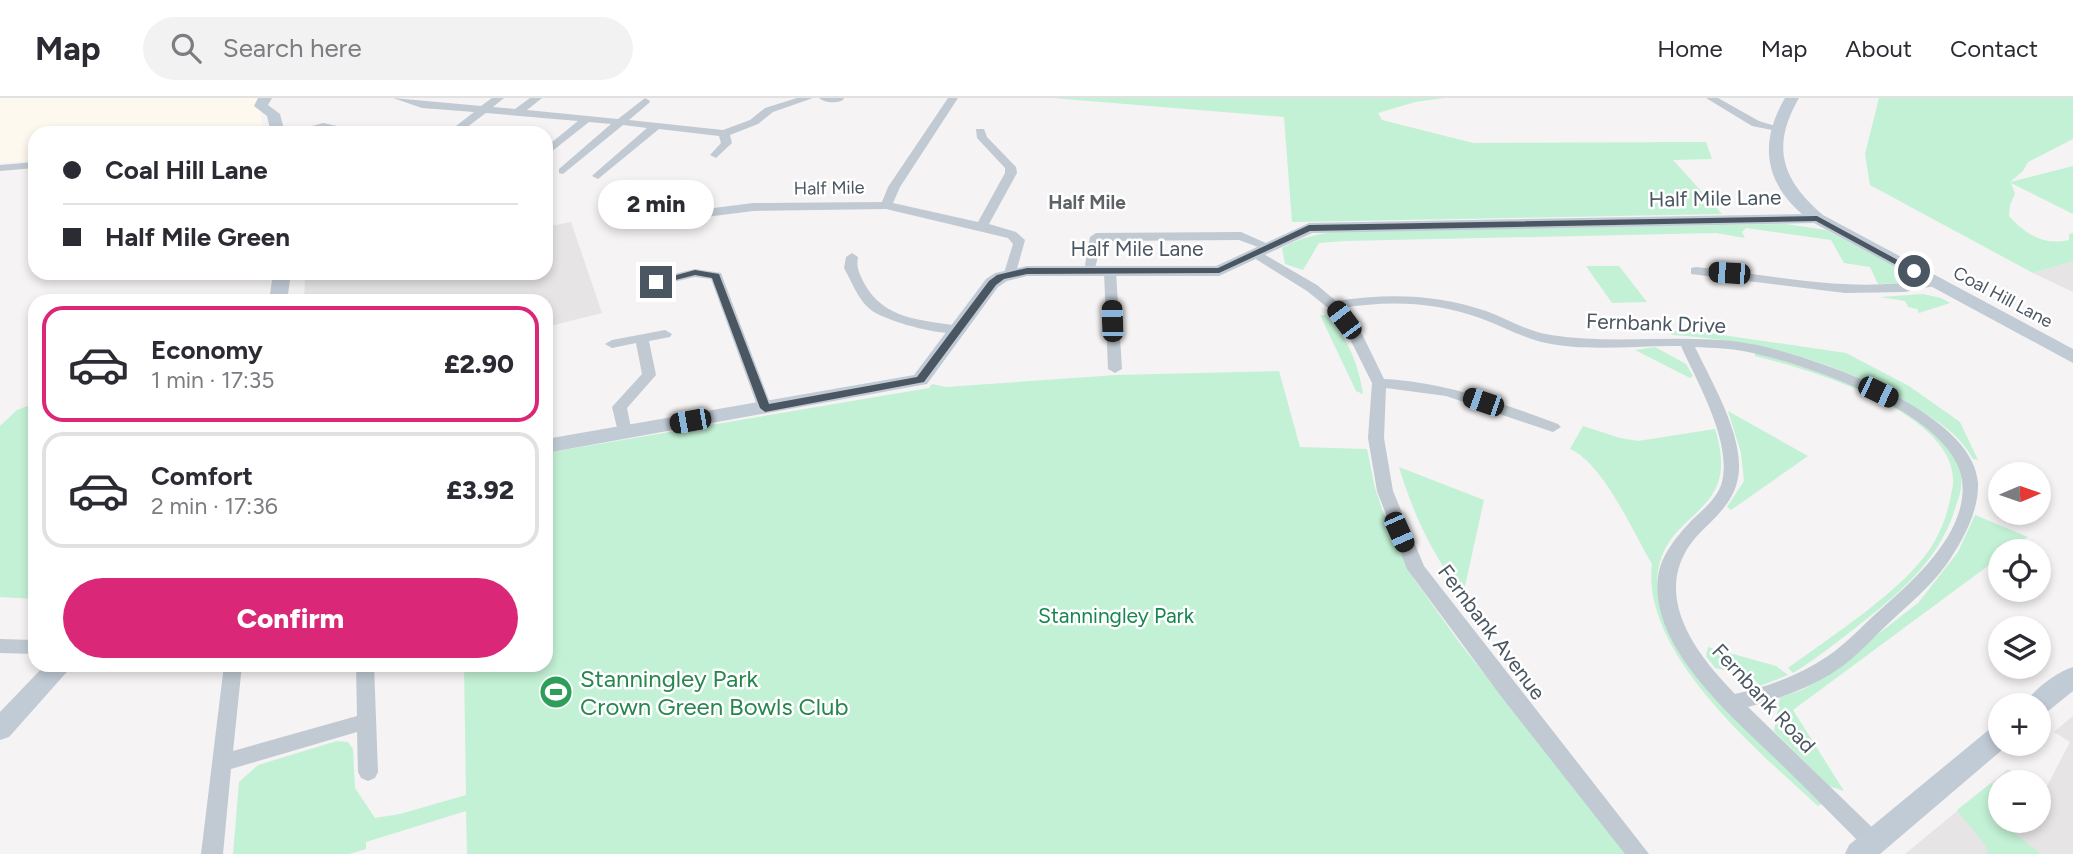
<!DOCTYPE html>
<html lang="en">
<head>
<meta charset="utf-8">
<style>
	:root { --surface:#fff; --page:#f2f2f3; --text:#2b2b33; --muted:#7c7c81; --line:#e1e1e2; --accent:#db2777 }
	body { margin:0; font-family:Figtree,sans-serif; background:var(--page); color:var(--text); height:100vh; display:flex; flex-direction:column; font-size:26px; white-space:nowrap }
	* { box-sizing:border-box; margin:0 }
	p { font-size:23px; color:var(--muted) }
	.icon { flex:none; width:38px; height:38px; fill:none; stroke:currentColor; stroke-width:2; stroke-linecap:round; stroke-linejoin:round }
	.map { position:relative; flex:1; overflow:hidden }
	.details { position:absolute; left:28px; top:196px; width:525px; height:378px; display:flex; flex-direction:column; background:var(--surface); border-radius:21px; box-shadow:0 4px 10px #0003 }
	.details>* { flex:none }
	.banner { position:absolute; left:28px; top:28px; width:525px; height:154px; border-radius:21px; box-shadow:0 4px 10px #0003; display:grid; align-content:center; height:154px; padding:0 35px; background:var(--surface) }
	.needle { width:46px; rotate:88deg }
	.tools { position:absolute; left:1988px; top:364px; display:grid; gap:14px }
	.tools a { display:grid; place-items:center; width:63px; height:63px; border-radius:50%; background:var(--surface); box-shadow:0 4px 10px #0003; font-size:35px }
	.end { position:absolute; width:32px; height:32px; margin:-16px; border:9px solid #4a5661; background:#fff; box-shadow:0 0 0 4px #fff }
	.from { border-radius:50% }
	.bubble { position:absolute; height:49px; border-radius:24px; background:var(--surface); box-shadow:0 4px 10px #0003; font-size:23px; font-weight:800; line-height:49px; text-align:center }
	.car { position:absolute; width:21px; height:42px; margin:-21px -10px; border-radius:9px; box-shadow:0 0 5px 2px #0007; background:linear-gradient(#222 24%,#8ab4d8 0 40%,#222 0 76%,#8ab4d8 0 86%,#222 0) }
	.banner b { display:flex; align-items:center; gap:24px; height:66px; font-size:26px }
	.banner b+b { border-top:2px solid var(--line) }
	.banner i { width:18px; height:18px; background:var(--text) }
	ul { padding:12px 0 0; list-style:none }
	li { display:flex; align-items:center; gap:21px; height:116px; margin:0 14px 10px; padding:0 21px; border:4px solid var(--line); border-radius:21px }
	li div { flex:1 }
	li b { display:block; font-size:26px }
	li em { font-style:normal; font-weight:800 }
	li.on { border-color:var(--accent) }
	li>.icon { width:63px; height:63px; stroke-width:1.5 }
	.primary-button { display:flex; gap:14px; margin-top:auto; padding:14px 35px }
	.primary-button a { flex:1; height:80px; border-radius:42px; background:var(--accent); color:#fff; font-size:28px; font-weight:800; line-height:80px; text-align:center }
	header { display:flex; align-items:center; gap:42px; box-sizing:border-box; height:98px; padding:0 35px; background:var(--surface); border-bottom:2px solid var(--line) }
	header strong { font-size:33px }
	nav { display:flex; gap:38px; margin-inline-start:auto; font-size:24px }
	.search { width:490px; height:63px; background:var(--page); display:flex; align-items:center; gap:18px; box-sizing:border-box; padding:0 24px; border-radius:38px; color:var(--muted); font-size:26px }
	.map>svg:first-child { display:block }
	.commercial { fill:#fdf9ef }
	.education { fill:#e6e4e5 }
	.green { fill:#c3f1d5 }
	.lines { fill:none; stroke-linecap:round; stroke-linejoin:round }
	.street { fill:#c1cad2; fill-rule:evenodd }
	.secondary { fill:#c1cbd6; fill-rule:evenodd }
	.route { fill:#4a5661 }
	.labels { text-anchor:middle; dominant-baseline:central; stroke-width:5; stroke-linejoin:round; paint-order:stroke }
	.far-street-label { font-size:18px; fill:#4a5661; stroke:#fff }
	.far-neighbourhood-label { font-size:19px; font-weight:bold; fill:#5f6368; stroke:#fff }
	.street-label { font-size:21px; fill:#4a5661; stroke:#fff }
	.park-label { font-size:21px; fill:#17864f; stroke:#fff }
	.near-leisure-label { font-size:24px; fill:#27864d; stroke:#fff; text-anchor:start }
</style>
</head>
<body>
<header>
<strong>Map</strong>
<div class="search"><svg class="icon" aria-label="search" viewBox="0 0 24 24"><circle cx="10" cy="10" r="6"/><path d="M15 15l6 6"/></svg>Search here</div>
<nav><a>Home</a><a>Map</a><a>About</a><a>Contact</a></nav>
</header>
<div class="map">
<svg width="2073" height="756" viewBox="0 0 2073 756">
	<rect width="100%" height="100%" fill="#f5f3f3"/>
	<path class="commercial" d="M0,0H259L263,35H35V62L0,65Z"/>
	<g class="education">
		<path d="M571,124L602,215L546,229V203H304L305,180L329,175H546V129Z"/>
		<path d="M2073,163V194L2033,175Z"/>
		<path d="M2073,618V756H1905L2008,671L2026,684H2000V723H2039V694L2043,696L2070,644L2054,634Z"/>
	</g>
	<g class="green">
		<path d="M1052,0H1444L1415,4L1378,15L1382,22L1473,45L1706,44L1712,61L1673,62L1722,116L1292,124L1284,19Z"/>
		<path d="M1879,0H2073V41L2028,64L2023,73L2010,84L2073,68V116L2011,85L2015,96L2010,107L2009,118C2025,136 2044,148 2069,142V136L2073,135V163L2033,175L1870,87L1865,56Z"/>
		<path d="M1786,126L1826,132L1906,174L1902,185L1878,186L1870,169L1844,165L1831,142L1746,130L1742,134L1745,140L1716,135L1345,143L1319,145L1303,172L1285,166L1282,150C1302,139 1320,135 1343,133Z"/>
		<path d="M1586,168H1619L1647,204L1612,205Z"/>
		<path d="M1923,196L1941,200L1950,205L1919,215L1917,211L1908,209L1905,203L1880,199Z"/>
		<path d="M1320,217H1326C1348,240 1358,265 1363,296L1356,293Z"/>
		<path d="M1669,233L1702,234L1846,255L1909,288L1960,324L1978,362L1973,361C1960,337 1938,323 1915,309C1841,264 1757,242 1672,237Z"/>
		<path d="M1655,249L1686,266L1693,278L1690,280L1635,252Z"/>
		<path d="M1755,255C1811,269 1944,311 1960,374C1964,388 1959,398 1955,411C1938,465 1897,497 1854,531C1834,546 1815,562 1793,575L1788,570C1829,540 1894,498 1924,459C1937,443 1946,422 1950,402C1951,395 1954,387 1953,381C1952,313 1807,271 1755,258Z"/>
		<path d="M1279,273L1300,349L1367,351L1375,390L1389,431L1414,481L1459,544L1627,756H467L466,713L366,744V751L349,756H233L239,684L258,667L337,643L348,644L353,651L355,690L375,720L400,716L466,697L464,567H546V355L929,290L932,286L946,289L1116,277Z"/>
		<path d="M35,305V501L0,499V328L17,312Z"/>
		<path d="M1728,313L1808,358L1731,412L1727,409L1744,383L1741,355Z"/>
		<path d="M1583,328L1620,340L1638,343L1715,331C1742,415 1672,410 1659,468C1654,488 1661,507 1667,526L1823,705L1818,708C1757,652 1641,555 1652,466C1633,434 1603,365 1570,351Z"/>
		<path d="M1399,369L1484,402L1463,497C1432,456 1414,418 1399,369Z"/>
		<path d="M1975,417L2028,439L2008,453H2000V459L1793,612L1844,693L1829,688L1774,633L1780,599L1802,592L1818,583L1918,505L1958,454Z"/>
		<path d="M1708,549L1776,568L1788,577L1760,588L1750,577L1715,570L1706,558Z"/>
		<path d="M1991,685L2000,691V711L1993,718L2041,756H1986L1988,751L1957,712Z"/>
	</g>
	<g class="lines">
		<g class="street">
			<path d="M393,0L481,8L492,0H504L493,9L515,11L530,0H542L527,12L618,21L645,0L650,3L649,5L629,22L723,32L750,22L765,10L797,0H813L773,14L758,26L730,37L732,45L716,60L710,57L721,45L719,38L659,31L598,81L592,78L594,76L647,30L623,27L563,76L559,75V71L611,26L589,24L546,58V49L578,23L486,15L459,35H447L474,14L422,10Z"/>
			<path d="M819,0H843L844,1C839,6 824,5 819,0Z"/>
			<path d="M948,0H958L900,89L893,105L978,124L1005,75V70L977,40L976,31H984L987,39L1016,69L1017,75L989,126L1016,134L1025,142L1015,178L1010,179L1004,175L1013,146L1008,140L886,111L753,113L675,123L669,119L675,115L753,105L882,104L888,89Z"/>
			<path d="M1706,0H1718L1759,23L1782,30L1777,33L1752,28Z"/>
			<path d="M323,25L361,33L362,35C349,35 334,31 322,32C310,32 299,35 287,35Z"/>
			<path d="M35,64V70L0,73V67Z"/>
			<path d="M1241,134L1275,149L1269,153L1239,142L1102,143L1095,170H1087L1085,167L1090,139L1096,135Z"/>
			<path d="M1255,151L1317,187L1336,203C1388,195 1436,196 1486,213C1508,221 1528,234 1551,237C1613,247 1677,236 1740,244C1802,253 1974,311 1978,385C1979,414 1962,444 1946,467C1930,489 1910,505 1890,524C1875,538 1861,554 1844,567C1816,588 1781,600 1748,609L1880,737L1884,744L1880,751L1873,754L1866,751C1838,723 1811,695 1783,668C1737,623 1649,551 1658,479C1661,456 1678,437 1693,421C1704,411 1718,399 1722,384C1732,343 1697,284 1681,248C1637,247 1589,254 1546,245C1523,240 1502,228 1480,220C1435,204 1390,202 1342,210L1362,236L1384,281C1445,284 1501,305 1558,326L1561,329L1553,334L1446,298L1386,290L1384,340L1393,393L1424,468L1649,756H1625L1500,597L1407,471L1377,393L1368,340L1372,285L1348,237L1328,210L1307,193L1251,158L1249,155ZM1695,249C1713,250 1731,250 1748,254C1805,266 1953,315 1962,382C1969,434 1914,482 1880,512C1862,528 1847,545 1828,558C1800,577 1768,589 1735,596C1694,554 1649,494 1696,439C1711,423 1732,407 1737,384C1748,344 1712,285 1695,249Z"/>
			<path d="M852,155L858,159C856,170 859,174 864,185C884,222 922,222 960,228L967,232C954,243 885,223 871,212C858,202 852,184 844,170L846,159Z"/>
			<path d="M1696,169C1777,177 1852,197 1934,180L1940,184L1939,187L1905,194L1845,195L1691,176V170Z"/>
			<path d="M1110,170L1116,174L1122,271L1115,275L1108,271L1104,174Z"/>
			<path d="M654,171L659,172L661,179L695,171L721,175L772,310L770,313L765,315L758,310L711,181L695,179L656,188L650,184L648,175Z"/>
			<path d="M665,232L672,236L670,239L649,243L656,277L627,310L632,335L624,340L619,338L612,309L642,276L636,245L612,250L605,246L612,242Z"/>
			<path d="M0,541L35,542V556L0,555Z"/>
			<path d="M224,567H242L233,653L357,618L356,567H374L378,674L375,680L368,683L361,680L358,674L357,634L231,671L223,756H201Z"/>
		</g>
		<g class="secondary">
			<path d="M258,0H272L268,7L280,16L285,35H271L267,18L254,8Z"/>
			<path d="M1785,0H1799C1771,48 1781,81 1823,117L2073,251V265L1814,125L1312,135L1219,178H1027L1007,183L998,189L927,286L546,355V341L914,277L986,181L995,175L1027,168H1216L1309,125L1802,116C1763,82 1760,43 1785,0Z"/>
			<path d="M273,175H291L287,203H269Z"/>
			<path d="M45,567H73L9,639L0,642V614Z"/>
			<path d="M2073,569V593L2047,614L2039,617V607H2025C2032,592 2057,574 2073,569Z"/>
			<path d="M2000,627V646H2009L1880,756H1845L1849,747L1991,630Z"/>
		</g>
	</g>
	<path class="route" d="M1817,118L1918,173L1911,175L1816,123L1310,133L1219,175L1027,176L1004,181L996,187L924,284L765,314L760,310L712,180L695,177L656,187L651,184L695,172L719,176L769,306L917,279L989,183L997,177L1027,170H1218L1309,127Z"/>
	<defs>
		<symbol id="stadium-disc" viewBox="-11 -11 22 22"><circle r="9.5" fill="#2e9e5b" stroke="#fff"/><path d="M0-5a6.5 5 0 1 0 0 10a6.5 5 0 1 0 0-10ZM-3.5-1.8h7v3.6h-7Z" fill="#fff"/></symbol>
	</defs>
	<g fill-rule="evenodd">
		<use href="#stadium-disc" x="537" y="575" width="38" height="38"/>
	</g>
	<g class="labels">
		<g class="far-street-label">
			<text transform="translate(829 90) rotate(-1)">Half Mile</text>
			<text transform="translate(2003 199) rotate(28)">Coal Hill Lane</text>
		</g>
		<g class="far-neighbourhood-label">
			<text x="1087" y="104">Half Mile</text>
		</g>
		<g class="street-label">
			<text transform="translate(1715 100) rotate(-1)">Half Mile Lane</text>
			<text x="1137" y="150">Half Mile Lane</text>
			<text transform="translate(1656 225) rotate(2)">Fernbank Drive</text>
			<text transform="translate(1492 534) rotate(53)">Fernbank Avenue</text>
			<text transform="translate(1764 600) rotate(47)">Fernbank Road</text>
		</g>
		<g class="park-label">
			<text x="1116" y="517">Stanningley Park</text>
		</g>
		<g class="near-leisure-label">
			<text x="580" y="580">Stanningley Park<tspan x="580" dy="28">Crown Green Bowls Club</tspan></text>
		</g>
	</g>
</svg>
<div class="tools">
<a><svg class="needle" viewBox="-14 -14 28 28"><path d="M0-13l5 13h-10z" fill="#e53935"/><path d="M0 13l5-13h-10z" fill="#7c7c81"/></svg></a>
<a><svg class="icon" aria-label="locate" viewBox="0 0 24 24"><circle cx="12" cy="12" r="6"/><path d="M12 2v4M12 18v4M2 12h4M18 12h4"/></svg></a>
<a><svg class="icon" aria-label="layers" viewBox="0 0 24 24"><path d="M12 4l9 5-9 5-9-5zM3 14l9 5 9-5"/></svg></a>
<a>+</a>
<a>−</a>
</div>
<i class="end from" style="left:1914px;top:173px"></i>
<i class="end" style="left:656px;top:184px"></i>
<div class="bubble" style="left:598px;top:82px;width:116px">2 min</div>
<i class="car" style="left:1729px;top:175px;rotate:274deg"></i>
<i class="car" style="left:1344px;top:222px;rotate:323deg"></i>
<i class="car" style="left:1112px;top:223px;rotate:358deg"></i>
<i class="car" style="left:1878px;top:294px;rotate:116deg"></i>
<i class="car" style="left:1483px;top:304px;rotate:289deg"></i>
<i class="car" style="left:690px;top:323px;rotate:260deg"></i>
<i class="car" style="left:1399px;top:434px;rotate:156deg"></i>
<div class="banner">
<b><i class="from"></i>Coal Hill Lane</b>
<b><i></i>Half Mile Green</b>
</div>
<section class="details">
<ul>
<li class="on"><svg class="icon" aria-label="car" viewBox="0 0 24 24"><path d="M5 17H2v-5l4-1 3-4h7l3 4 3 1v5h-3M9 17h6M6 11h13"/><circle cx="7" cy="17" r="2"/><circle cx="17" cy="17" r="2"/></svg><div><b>Economy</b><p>1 min · 17:35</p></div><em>£2.90</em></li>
<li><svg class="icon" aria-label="car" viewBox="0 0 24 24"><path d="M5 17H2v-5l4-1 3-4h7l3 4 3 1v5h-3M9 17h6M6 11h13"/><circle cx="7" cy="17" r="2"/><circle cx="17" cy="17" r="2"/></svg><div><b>Comfort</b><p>2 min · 17:36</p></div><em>£3.92</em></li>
</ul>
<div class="primary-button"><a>Confirm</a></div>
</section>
</div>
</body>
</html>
